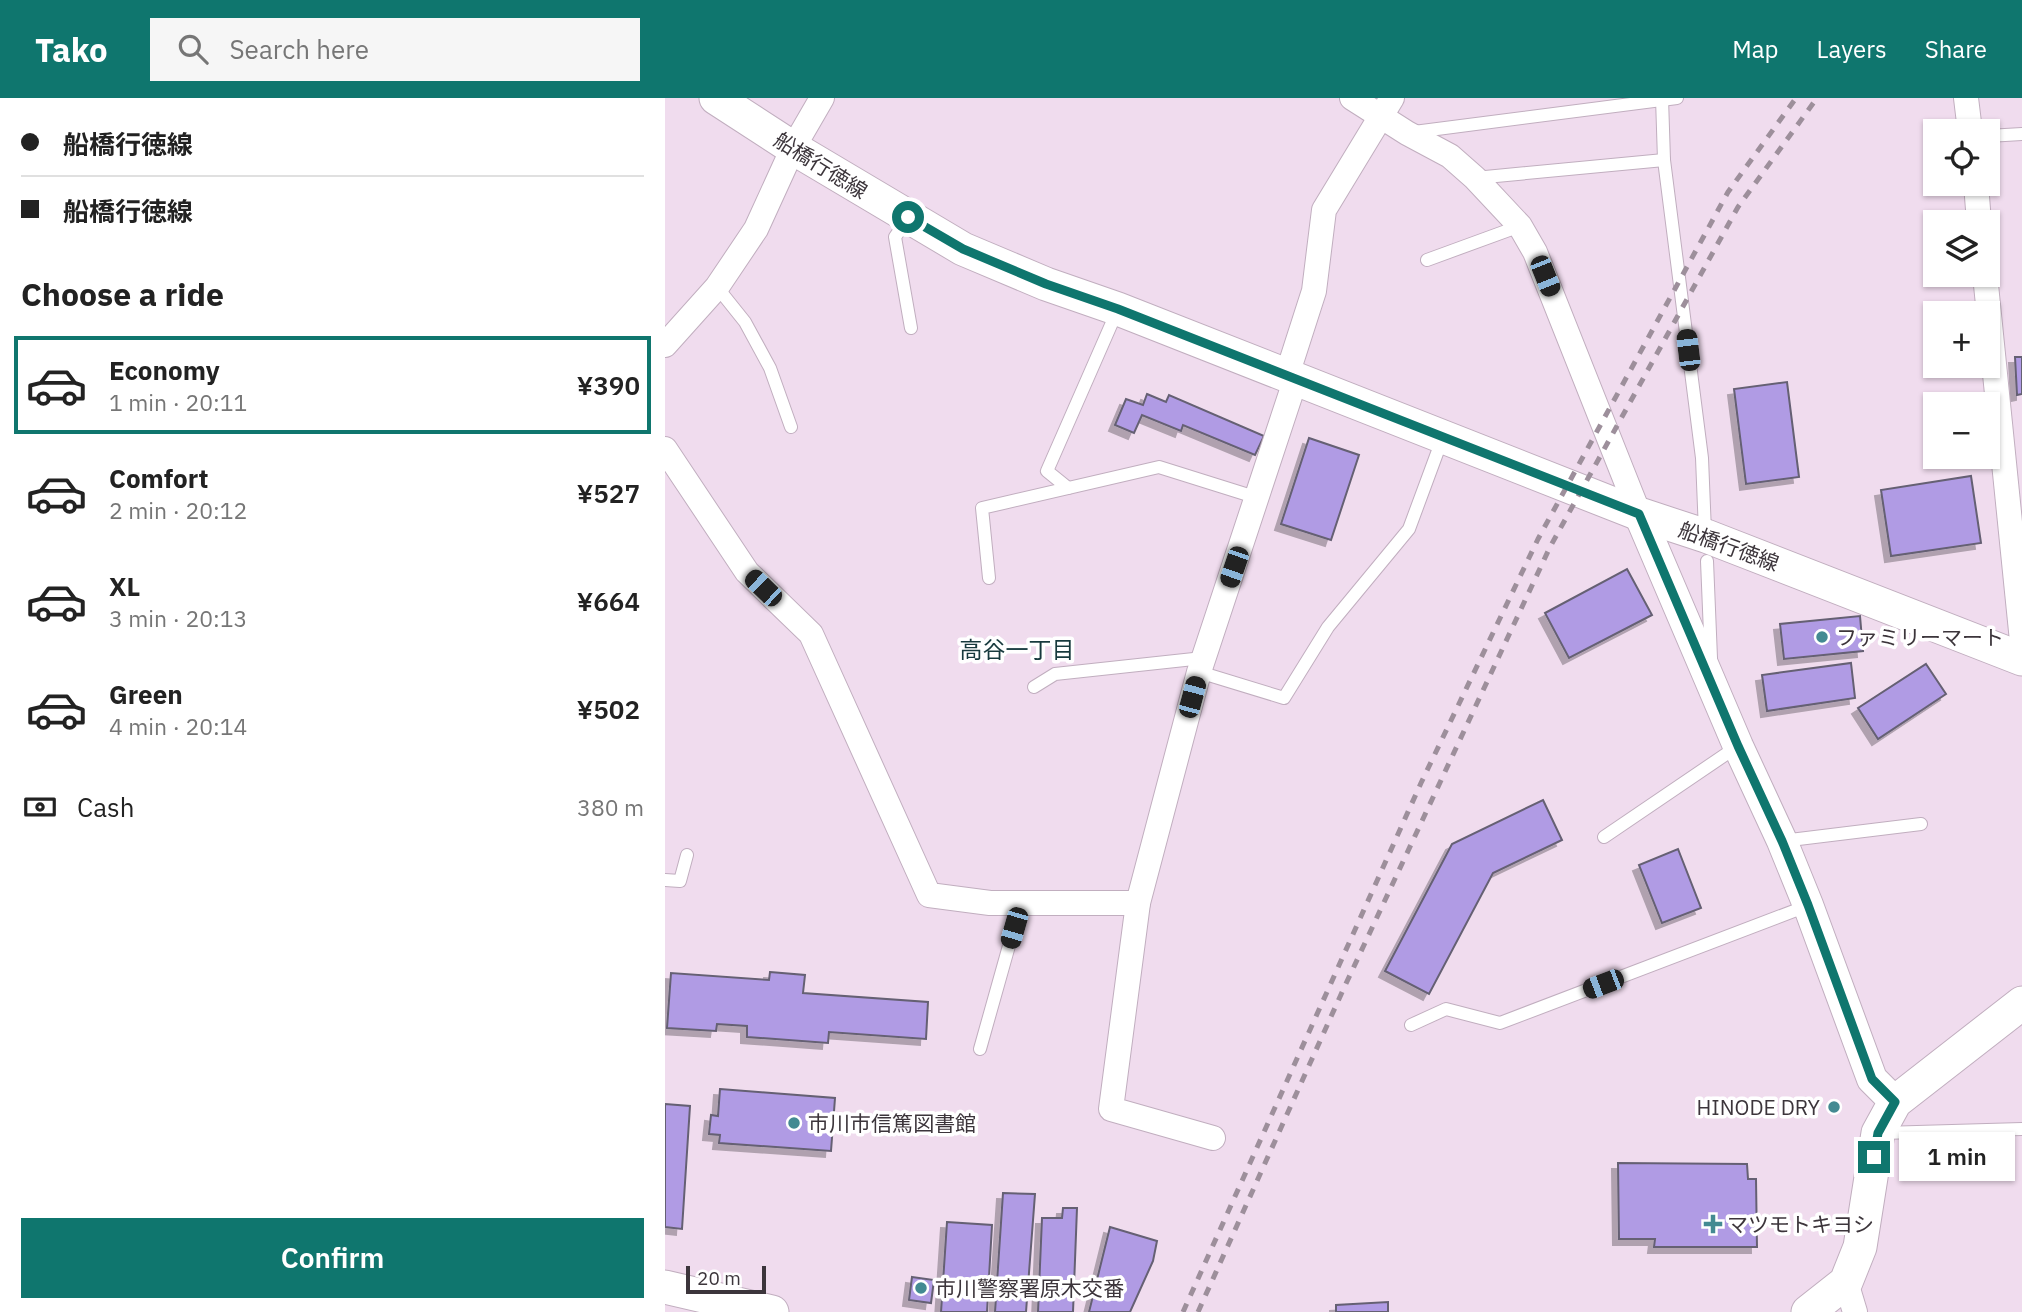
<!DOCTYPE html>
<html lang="en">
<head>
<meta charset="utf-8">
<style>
	:root { --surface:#fff; --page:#f6f6f6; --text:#222; --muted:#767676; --line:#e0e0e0; --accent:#0f766e }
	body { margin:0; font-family:"IBM Plex Sans","Noto Sans JP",sans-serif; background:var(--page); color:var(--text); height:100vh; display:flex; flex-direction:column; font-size:26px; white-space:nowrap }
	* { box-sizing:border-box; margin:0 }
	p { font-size:23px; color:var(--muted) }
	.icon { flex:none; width:38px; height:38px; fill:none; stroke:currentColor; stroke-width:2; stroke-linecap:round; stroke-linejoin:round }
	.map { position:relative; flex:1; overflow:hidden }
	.panel { display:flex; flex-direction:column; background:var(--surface); width:665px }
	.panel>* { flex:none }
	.hud { display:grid; align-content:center; height:154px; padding:0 21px; background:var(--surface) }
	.tools { position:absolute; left:1258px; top:21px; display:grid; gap:14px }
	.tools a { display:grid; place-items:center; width:77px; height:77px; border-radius:0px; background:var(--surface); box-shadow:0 2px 5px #0004; font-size:35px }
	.scale { position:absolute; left:21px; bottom:18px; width:80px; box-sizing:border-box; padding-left:7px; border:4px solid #3c353b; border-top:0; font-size:19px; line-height:24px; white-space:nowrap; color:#3c353b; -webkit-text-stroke:5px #fff; paint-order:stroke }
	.end { position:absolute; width:32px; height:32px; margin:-16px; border:9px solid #0f766e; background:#fff; box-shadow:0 0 0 4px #fff }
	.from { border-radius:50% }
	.bubble { position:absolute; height:49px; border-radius:0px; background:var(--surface); box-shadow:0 2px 5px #0004; font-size:23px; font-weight:600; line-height:49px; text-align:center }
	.car { position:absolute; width:21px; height:42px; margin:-21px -10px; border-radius:9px; box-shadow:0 0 5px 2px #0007; background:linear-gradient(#222 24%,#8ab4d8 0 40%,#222 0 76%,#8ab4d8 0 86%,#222 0) }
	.hud b { display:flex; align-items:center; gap:24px; height:66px; font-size:26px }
	.hud b+b { border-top:2px solid var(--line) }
	.hud i { width:18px; height:18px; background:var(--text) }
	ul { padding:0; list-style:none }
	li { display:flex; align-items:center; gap:21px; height:98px; margin:0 14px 10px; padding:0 7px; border:4px solid transparent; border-radius:0px }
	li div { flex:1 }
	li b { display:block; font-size:26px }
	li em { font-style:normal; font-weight:600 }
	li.selected { border-color:var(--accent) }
	li>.icon { width:63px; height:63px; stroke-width:1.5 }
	h2 { padding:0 21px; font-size:32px; line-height:84px }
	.pay { display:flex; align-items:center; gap:18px; height:77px; padding:0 21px; font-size:26px }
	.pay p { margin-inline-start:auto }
	.cta { display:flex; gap:14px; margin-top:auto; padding:14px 21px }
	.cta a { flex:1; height:80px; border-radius:0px; background:var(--accent); color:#fff; font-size:28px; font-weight:600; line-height:80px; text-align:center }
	header { display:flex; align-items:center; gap:42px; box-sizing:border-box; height:98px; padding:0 35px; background:var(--accent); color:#fff }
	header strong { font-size:33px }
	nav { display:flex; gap:38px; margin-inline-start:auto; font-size:24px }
	.search { width:490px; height:63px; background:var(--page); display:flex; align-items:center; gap:18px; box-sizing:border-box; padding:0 24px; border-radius:0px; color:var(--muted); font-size:26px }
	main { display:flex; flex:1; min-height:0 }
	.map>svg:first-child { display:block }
	.building { fill:#b09be4; stroke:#656073; stroke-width:2; filter:url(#shadow) }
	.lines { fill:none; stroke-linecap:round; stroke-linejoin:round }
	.service-casing { stroke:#c1aebf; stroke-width:14 }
	.minor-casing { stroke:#c1aebf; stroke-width:26 }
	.tertiary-casing { stroke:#c1aebf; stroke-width:32 }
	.secondary-casing { stroke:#c1aebf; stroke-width:35 }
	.service { stroke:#fff; stroke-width:12 }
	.minor { stroke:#fff; stroke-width:24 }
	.tertiary { stroke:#fff; stroke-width:30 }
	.secondary { stroke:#fff; stroke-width:33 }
	.rail { stroke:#9d8f9b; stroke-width:5; stroke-dasharray:9 9; stroke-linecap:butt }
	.route { stroke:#0f766e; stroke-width:9 }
	.poi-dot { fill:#438a92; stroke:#fff; stroke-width:2.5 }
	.labels { text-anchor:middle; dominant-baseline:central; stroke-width:7; stroke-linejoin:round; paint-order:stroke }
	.street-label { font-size:21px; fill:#3c353b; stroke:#fff }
	.poi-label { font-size:21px; fill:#3c353b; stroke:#fff; text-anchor:start }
	.neighbourhood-label { font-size:23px; fill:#17393d; stroke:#fff }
</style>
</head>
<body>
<header>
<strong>Tako</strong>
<div class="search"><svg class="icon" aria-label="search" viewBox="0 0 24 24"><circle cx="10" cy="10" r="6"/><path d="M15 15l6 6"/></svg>Search here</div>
<nav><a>Map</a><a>Layers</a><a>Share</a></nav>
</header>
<main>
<section class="panel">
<div class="hud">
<b><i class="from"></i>船橋行徳線</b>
<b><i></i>船橋行徳線</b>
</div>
<h2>Choose a ride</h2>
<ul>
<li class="selected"><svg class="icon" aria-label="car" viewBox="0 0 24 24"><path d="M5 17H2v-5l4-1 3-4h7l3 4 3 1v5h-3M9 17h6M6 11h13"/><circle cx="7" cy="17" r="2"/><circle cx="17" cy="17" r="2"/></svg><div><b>Economy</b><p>1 min · 20:11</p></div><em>¥390</em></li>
<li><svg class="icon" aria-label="car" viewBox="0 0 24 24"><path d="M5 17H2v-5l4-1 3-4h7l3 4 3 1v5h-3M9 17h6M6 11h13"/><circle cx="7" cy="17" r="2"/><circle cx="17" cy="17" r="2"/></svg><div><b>Comfort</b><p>2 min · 20:12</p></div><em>¥527</em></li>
<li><svg class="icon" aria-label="car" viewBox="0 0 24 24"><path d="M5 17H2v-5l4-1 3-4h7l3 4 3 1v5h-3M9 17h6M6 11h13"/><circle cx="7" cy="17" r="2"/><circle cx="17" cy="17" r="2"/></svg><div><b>XL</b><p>3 min · 20:13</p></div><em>¥664</em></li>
<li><svg class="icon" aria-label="car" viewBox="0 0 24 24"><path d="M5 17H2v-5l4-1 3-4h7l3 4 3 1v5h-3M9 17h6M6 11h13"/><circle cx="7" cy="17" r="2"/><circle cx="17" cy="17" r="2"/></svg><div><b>Green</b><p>4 min · 20:14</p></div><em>¥502</em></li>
</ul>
<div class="pay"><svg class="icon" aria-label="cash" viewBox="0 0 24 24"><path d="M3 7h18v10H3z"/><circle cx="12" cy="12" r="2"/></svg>Cash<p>380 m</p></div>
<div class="cta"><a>Confirm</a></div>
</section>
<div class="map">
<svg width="1357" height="1214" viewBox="0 0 1357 1214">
	<defs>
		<filter id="shadow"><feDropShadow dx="-6" dy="6" stdDeviation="0" flood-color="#0004"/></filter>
	</defs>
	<rect width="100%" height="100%" fill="#f0dcee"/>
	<g class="building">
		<path d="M1350,259H1357V296L1352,297Z"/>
		<path d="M1122,284L1134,379L1081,386L1069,291Z"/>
		<path d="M482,296L501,304L504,297L599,338L590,357L518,327L516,333L477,317L469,335L450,327L461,301L478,307Z"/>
		<path d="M644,340L694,357L666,442L616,426Z"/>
		<path d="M1306,378L1316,445L1226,458L1216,392Z"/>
		<path d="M962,471L987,517L904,560L880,515Z"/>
		<path d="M1195,518L1198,553L1119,561L1115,526Z"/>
		<path d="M1186,565L1190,600L1102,613L1097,577Z"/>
		<path d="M1261,566L1281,596L1213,641L1193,610Z"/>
		<path d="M878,702L897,742L828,775L764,896L720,873L787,746Z"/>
		<path d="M1013,751L1036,810L997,825L974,767Z"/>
		<path d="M105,874L140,877L138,895L263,904L261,941L164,934L163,945L82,939V928L52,926L51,933L2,930L6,875L104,882Z"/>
		<path d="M55,991L170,1000L166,1053L54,1045L55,1037L44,1036L46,1017L53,1018Z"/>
		<path d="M0,1006L25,1008L17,1131L0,1129Z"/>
		<path d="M953,1065L1082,1066L1083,1081H1091L1092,1149H989L990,1141H954Z"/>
		<path d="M338,1095L370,1096L361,1214H330Z"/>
		<path d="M398,1110H412L408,1214H373L377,1120H397Z"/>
		<path d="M282,1124L327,1127L322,1214H276Z"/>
		<path d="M445,1129L492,1143L488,1163L465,1214H424Z"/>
		<path d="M247,1179L269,1182L266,1205L244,1202Z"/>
		<path d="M723,1204V1214H671V1207Z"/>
	</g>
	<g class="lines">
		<defs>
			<g id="service">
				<path d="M997,0L999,62L1037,360L1040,434"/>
				<path d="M749,34L1012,0"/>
				<path d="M1323,38L1357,36"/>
				<path d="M810,80L999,62"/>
				<path d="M243,120L230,139L246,230"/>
				<path d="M762,162L855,128"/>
				<path d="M52,189L80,224L105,270L126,329"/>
				<path d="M403,390L382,373L453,211"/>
				<path d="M1042,463L1046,560"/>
				<path d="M324,480L317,410L494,369L593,400"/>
				<path d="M534,574L619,600L663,529L744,431L778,339"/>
				<path d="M369,589L390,576L538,560"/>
				<path d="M939,739L1073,648"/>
				<path d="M1117,743L1256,726"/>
				<path d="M0,782L15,783L22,757"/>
				<path d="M746,927L781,911L835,925L1142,808"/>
				<path d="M315,951L356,805"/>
				<path d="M1217,1035L1357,1031"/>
			</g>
			<g id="minor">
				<path d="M687,0L742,35L785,58L810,80L855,128L870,154L974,416"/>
				<path d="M1301,0L1305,33"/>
				<path d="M1311,86L1314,124"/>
				<path d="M1320,177L1357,543"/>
				<path d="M0,247L52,189L91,131L128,50L157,0"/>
				<path d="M622,277L649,193L659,112L727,0"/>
				<path d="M0,351L82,474L146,536L264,797L325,805H473"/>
				<path d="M548,1040L446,1011L473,805L534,574L631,280"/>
				<path d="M1181,1184L1190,1214"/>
			</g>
			<path id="tertiary" d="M974,416L1073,648L1117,743L1143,807L1207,981L1230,1004"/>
			<g id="secondary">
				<path d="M51,0L128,50L298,151L381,186L453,211L974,416L1041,438L1357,561"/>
				<path d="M0,1189L107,1214"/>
				<path d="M1143,1214L1181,1184L1195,1149L1213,1035L1230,1004L1357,905"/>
			</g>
		</defs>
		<use href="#service" class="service-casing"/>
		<use href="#minor" class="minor-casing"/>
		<use href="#tertiary" class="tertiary-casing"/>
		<use href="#secondary" class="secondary-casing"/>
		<use href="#service" class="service"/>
		<use href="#minor" class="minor"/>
		<use href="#tertiary" class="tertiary"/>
		<use href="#secondary" class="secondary"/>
		<g class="rail">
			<path d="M518,1214L756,685L873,441L1063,94L1131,0"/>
			<path d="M533,1214L678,892L885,449L1073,109L1152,0"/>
		</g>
	</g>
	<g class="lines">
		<path class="route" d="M243,119L298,151L381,186L453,211L974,416L1073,648L1117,743L1143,807L1207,981L1230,1004L1213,1035L1209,1059"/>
	</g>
	<g class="poi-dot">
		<circle cx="1157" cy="539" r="7"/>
		<circle cx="1169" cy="1009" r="7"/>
		<circle cx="129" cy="1025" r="7"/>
		<path d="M1044.5 1115.5h7v7h7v7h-7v7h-7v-7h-7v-7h7z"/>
		<circle cx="256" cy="1190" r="7"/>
	</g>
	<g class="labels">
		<g class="street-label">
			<text transform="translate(156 67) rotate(32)">船橋行徳線</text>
			<text transform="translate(1064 448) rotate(20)">船橋行徳線</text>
		</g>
		<g class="poi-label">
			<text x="1171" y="539">ファミリーマート</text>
			<text x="1155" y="1009" text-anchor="end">HINODE DRY</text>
			<text x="143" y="1025">市川市信篤図書館</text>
			<text x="1062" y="1126">マツモトキヨシ</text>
			<text x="270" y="1190">市川警察署原木交番</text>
		</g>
		<g class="neighbourhood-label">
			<text x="352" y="551">高谷一丁目</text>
		</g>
	</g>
</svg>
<div class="tools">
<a><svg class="icon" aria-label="locate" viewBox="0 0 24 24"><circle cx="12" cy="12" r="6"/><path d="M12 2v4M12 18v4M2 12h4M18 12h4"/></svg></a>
<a><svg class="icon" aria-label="layers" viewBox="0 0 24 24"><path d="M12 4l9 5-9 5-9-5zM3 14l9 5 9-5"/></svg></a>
<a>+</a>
<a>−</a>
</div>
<div class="scale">20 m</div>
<i class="end from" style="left:243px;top:119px"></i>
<i class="end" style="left:1209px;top:1059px"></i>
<div class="bubble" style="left:1234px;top:1034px;width:116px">1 min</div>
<i class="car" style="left:880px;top:178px;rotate:158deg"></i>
<i class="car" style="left:1023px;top:252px;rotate:353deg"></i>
<i class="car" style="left:569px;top:469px;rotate:199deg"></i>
<i class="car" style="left:98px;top:490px;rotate:314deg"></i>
<i class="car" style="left:527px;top:599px;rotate:15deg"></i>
<i class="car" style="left:349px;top:830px;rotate:196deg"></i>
<i class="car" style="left:938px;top:886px;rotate:249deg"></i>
</div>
</main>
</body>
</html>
